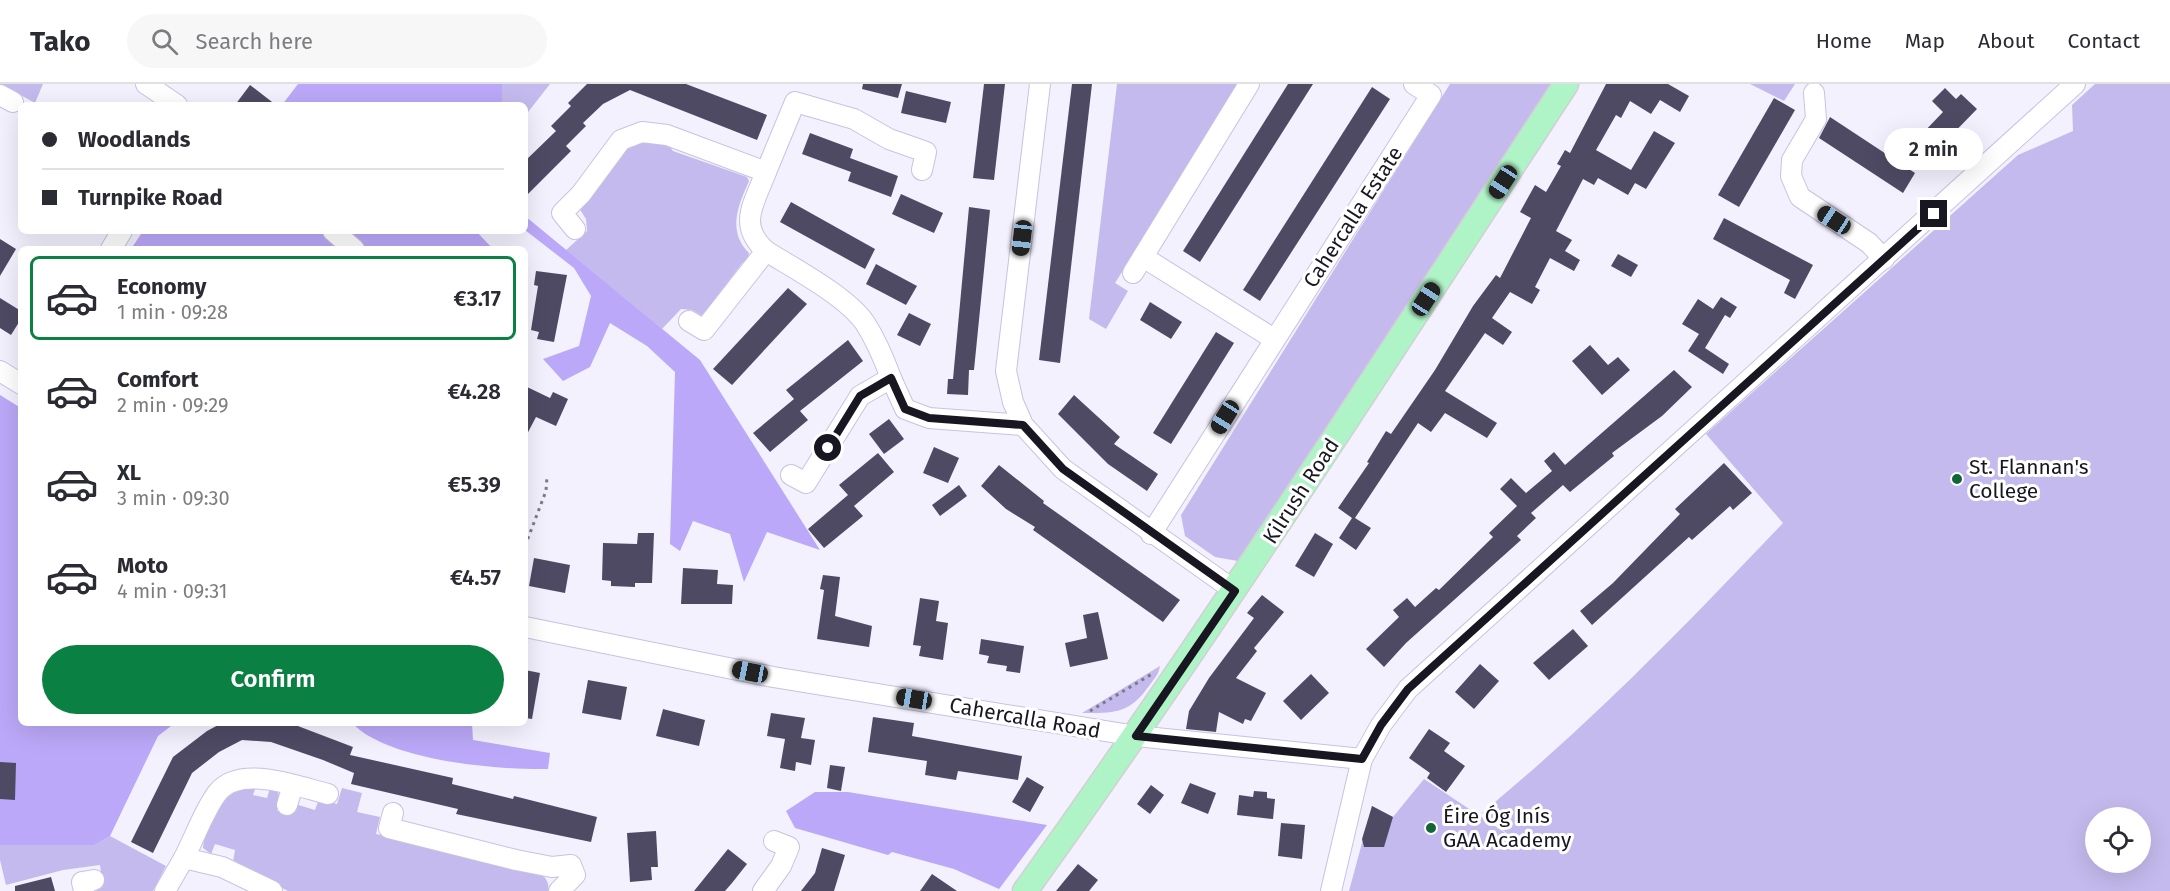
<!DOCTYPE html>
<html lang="en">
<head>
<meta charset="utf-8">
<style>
	:root { --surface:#fff; --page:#f7f7f7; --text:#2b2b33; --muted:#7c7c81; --line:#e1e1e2; --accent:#0b8043 }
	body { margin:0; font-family:"Fira Sans",sans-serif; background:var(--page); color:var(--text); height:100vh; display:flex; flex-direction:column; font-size:22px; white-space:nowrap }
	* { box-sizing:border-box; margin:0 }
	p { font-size:20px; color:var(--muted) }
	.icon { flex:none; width:33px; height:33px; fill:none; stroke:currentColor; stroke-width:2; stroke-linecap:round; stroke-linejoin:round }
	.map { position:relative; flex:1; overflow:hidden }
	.panel { position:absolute; left:18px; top:162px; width:510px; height:480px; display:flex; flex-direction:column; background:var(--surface); border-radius:9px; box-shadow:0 6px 24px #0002 }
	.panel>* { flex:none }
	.banner { position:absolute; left:18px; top:18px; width:510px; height:132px; border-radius:9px; box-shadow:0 6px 24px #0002; display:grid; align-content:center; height:132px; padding:0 24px; background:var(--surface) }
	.buttons { position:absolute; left:2085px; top:723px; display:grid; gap:12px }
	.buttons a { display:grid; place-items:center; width:66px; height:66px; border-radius:50%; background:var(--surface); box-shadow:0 6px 24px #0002; font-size:30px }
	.end { position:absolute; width:27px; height:27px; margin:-14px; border:8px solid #181621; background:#fff; box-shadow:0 0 0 3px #fff }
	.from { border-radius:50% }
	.bubble { position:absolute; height:42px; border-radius:21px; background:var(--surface); box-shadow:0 6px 24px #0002; font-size:20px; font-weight:600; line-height:42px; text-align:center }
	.car { position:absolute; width:18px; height:36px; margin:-18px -9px; border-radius:8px; box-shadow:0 0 4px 2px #0007; background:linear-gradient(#222 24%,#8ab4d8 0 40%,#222 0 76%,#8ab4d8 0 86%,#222 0) }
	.banner b { display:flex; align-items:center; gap:21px; height:57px; font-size:22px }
	.banner b+b { border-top:2px solid var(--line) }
	.banner i { width:15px; height:15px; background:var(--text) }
	ul { padding:10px 0 0; list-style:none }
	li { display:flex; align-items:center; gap:18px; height:84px; margin:0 12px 9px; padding:0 12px; border:3px solid transparent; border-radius:9px }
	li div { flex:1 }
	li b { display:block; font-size:22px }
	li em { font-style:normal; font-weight:600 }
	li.selected { border-color:var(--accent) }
	li>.icon { width:54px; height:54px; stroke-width:1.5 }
	.action { display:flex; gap:12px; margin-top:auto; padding:12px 24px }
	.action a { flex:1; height:69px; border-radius:36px; background:var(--accent); color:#fff; font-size:24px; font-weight:600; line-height:69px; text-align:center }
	header { display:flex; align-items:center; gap:36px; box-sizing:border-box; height:84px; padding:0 30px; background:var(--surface); border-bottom:2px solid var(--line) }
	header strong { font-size:28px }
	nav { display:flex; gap:33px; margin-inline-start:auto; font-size:21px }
	.search { width:420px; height:54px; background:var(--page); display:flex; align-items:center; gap:15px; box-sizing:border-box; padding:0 21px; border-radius:33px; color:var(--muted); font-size:22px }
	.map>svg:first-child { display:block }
	.green { fill:#c4baed; fill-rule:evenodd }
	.forest { fill:#bba8f8 }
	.building { fill:#4f4a64 }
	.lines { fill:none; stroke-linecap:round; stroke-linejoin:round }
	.minor-casing { stroke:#c8c2e1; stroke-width:22 }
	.major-casing { stroke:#d1d0d3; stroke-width:27 }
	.path { stroke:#7c7a86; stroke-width:3; stroke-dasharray:3 4.5; stroke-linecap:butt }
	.minor { stroke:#fff; stroke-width:20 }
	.major { stroke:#aff4c7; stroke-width:24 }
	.route { stroke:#181621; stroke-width:8 }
	.poi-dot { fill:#116637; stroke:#fff; stroke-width:2 }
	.labels { text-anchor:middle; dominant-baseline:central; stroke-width:6; stroke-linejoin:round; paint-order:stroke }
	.street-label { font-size:21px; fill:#181621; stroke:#fff }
	.poi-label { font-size:21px; fill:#181621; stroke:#fff; text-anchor:start }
</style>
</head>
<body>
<header>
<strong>Tako</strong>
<div class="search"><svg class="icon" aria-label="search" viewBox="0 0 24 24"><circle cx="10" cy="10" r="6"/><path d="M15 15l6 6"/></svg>Search here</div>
<nav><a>Home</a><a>Map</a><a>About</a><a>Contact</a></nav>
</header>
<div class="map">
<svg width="2170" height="807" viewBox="0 0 2170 807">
	<rect width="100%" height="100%" fill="#f3f1fe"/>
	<g class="green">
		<path d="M1,0H43L35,19Z"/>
		<path d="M502,0H550L525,32V21H502Z"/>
		<path d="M1117,0H1241L1115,199L1128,207L1106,245L1089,235Z"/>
		<path d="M1450,0H1555L1245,471L1238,477L1215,473L1185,452L1181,431Z"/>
		<path d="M1750,0H1795L1784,17Z"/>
		<path d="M2095,0H2170V807H1349L1372,722L1393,733L1424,695L1510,752L1482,729C1591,639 1685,542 1783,439L1706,350L2018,71L2073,47L2072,21ZM2096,734H2140V778H2096Z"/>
		<path d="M642,57L667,59L673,67L747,93L749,97C738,122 727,147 749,169L747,178H743L708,224L706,234L692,226L681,225L662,245L566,166L587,147L586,135L579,124L622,73L619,68Z"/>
		<path d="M1160,582C1159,590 1154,595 1149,602C1129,630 1115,629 1082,629Z"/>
		<path d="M257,700L253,711L267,714L270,704L277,705L280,716L277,727L290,730L295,720L315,726L319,715L337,720L342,704L362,709L357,728L380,733L376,750L535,786C544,791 550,797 548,807H288L233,778L235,766L215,760L211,770L203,764C206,733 225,705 257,700Z"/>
		<path d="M110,752L166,782L153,807H96L103,803L100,781L63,786L6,801L0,776V761H95Z"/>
	</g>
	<g class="forest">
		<path d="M298,0H502V21H282Z"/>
		<path d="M525,132L700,276L820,466L767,448L744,498L730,450L693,437L680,467L670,460L675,288L647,262L610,239L590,283L563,297L543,275L579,262L591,212L574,184L525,146Z"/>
		<path d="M143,147H476L493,165H131Z"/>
		<path d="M0,311L21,324V639H175L158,652L110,752L95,761H0Z"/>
		<path d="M352,639H472L473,656L550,669L548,685C498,686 388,677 352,639Z"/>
		<path d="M815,708H848L1047,741L999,805L954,785L892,768L888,771L795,744L786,727Z"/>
	</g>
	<g class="building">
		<path d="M587,0H686L767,31L757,56L630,6L603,20L583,39L586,42L566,62L571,67L525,113V77L556,47L551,42L571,22L568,19Z"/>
		<path d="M863,0H902L898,14L862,5Z"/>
		<path d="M984,0H1005L994,96L973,94Z"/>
		<path d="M1072,0H1092L1060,279L1039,276Z"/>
		<path d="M1288,0H1313L1200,178L1183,167Z"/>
		<path d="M1606,0H1668L1689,12L1680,28L1660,16L1651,30L1630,17L1621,34L1616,31L1596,66L1631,86L1654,47L1675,59L1646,105L1635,99L1628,111L1598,94L1594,101L1583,95L1556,147L1572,156L1565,167L1580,176L1574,187L1550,174L1535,203L1540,206L1532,220L1510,208L1492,234L1512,248L1503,261L1485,249L1445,307L1497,339L1487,354L1445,329L1431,348L1418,339L1355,434L1371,444L1356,466L1339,454L1352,434L1338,424L1369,379L1367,378L1386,347L1391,350L1435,286L1473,222L1496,191L1500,194L1531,134L1520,128L1535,101L1546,108L1561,82L1557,80L1565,66L1570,69Z"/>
		<path d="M250,1L276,21H235Z"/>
		<path d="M1372,3L1390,15L1260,217L1243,206Z"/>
		<path d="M1945,4L1956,15L1961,10L1977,25L1937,66L1921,51L1943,28L1932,17Z"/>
		<path d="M906,7L951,18L946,39L901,29Z"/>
		<path d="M1774,14L1795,26L1739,123L1718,111Z"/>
		<path d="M1830,33L1915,89L1903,109L1819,54Z"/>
		<path d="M810,49L853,65L850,74L898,92L891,113L848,97L851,88L802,70Z"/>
		<path d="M901,110L943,129L934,149L892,130Z"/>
		<path d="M791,118L875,165L865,185L780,138Z"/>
		<path d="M969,123L990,126L974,286H969L968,311L947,310L948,295H953Z"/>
		<path d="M1724,134L1813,181L1795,215L1784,209L1790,196L1713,155Z"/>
		<path d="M0,155L16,165L0,192Z"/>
		<path d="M1618,170L1638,181L1631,193L1611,182Z"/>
		<path d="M876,180L917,202L906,221L866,200Z"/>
		<path d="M536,187L567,191L554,258L537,255L539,248L531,246L538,202L534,201Z"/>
		<path d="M788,204L807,220L732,301L713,285Z"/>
		<path d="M1721,213L1737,223L1730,234L1725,231L1705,264L1729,280L1723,290L1688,267L1699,250L1682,240L1698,215L1713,225Z"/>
		<path d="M0,214L21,227V235L11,251L0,244Z"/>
		<path d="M1150,218L1182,238L1171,255L1140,236Z"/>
		<path d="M909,229L931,240L920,262L897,251Z"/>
		<path d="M1216,248L1234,259L1171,360L1153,349Z"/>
		<path d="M848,256L863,277L800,327L808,336L770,368L753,349L794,315L786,306Z"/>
		<path d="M1590,261L1608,281L1618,273L1630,286L1602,311L1572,277Z"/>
		<path d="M1674,286L1692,303L1662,332L1612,369L1614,372L1570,408L1563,401L1531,429L1536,434L1517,452L1521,456L1406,559L1384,583L1366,565L1399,533L1393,526L1407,514L1415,523L1436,504L1439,506L1493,453L1489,449L1517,422L1500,405L1511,394L1526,409L1552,387L1544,377L1554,368L1565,381Z"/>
		<path d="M525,302L550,314L553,308L568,315L556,342L536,333L525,354Z"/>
		<path d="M1074,311L1120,353L1114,360L1158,390L1147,407L1108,380L1058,330Z"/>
		<path d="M889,335L904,355L884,370L869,350Z"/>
		<path d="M934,363L959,374L948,399L923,389Z"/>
		<path d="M878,369L894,388L854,422L863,432L824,464L808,445L848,411L839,401Z"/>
		<path d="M1724,379L1752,409L1733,426L1730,422L1692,456L1689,453L1592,541L1580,527L1613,499L1680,430L1675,425Z"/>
		<path d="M999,381L1044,417L1043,419L1180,516L1163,538L1033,446L1035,443L1006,425L981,402Z"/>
		<path d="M959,401L967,412L940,432L932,421Z"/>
		<path d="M638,449H654L652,499H635V503L611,502V497L602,496L603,459L637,460Z"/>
		<path d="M1315,449L1333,460L1314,493L1295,482Z"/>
		<path d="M534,474L570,481L565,509L529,502Z"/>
		<path d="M683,484L718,486L717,500L733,501L732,520H681Z"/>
		<path d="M823,491L840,493L835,532L872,542L869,563L817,555L824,506L820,505Z"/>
		<path d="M1262,511L1284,528L1254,564L1257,567L1236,594L1266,609L1251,637L1245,635L1243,640L1219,628L1216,648L1186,645L1189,627L1209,594L1254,534L1247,529Z"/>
		<path d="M920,514L939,517L936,537L948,539L943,576L919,572L921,562L913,561Z"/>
		<path d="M1098,528L1108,575L1070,583L1065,559L1087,554L1083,531Z"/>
		<path d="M1573,545L1588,562L1549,596L1533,579Z"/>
		<path d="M981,555L1024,562L1020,589L1006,587L1007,582L987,579L989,572L979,570Z"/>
		<path d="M1480,580L1499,597L1474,625L1455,608Z"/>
		<path d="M525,586L540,589L532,635L525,634Z"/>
		<path d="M1311,590L1329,609L1301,636L1283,617Z"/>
		<path d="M588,596L627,603L621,636L582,629Z"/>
		<path d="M663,625L705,636L699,662L656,652Z"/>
		<path d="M771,629L805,634L801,654L815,656L811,681L796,678L795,687L780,684L785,655L767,652Z"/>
		<path d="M873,633L914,639L912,652L1022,672L1018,696L958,687L956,696L925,691L927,677L868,668Z"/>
		<path d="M222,639H290L353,663L350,671L453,694L452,700L513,715L514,712L597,733L591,758L456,730L458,725L351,700L354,689L323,676L271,658L242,656L219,668L192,689L153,769L131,758L173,673L207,647Z"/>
		<path d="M1429,645L1450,659L1444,667L1465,682L1446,708L1427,694L1430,689L1409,674Z"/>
		<path d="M0,678L16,679L15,716L0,715Z"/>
		<path d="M830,681L845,683L841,707L827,704Z"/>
		<path d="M1027,693L1044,703L1030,728L1012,718Z"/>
		<path d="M1190,699L1216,709L1208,730L1181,719Z"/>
		<path d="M1151,701L1164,711L1150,730L1137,720Z"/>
		<path d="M1254,707L1267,708V714L1275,715L1273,735L1237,731L1239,711L1253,713Z"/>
		<path d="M1372,722L1393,733L1384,763H1364L1362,755Z"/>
		<path d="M1281,739L1305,741L1302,775L1278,772Z"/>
		<path d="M656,747L658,783H651L652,796L630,798L627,749Z"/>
		<path d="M822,764L845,771L834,807H801L815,789Z"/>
		<path d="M728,765L747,780L732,799L725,807H694Z"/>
		<path d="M1078,780L1098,796L1089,807H1056Z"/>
		<path d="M932,790L957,807H920Z"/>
		<path d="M51,793L55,807H15V802Z"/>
	</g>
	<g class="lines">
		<defs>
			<g id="minor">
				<path d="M146,0L177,21"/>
				<path d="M1040,0L1006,287L1013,318L1023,341L1063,385L1235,507"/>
				<path d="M1814,9L1816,35L1792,76L1791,92L1800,113L1869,159L1884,175"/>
				<path d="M0,11L13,18"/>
				<path d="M766,88L795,18L854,35L889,55L926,68L922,86"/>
				<path d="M575,145L562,129L581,110L621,56L642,48L667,51L766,88C754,120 737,141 766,167"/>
				<path d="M333,147L354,165"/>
				<path d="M111,165L122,147"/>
				<path d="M1143,173L1274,255"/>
				<path d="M1133,189L1249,0"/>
				<path d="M689,237L704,246L766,167C795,185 846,212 865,239C876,256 884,275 891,294L860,312L806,399L791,391"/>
				<path d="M0,287L21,300"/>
				<path d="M891,294L905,325L929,334L1023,341"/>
				<path d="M1151,450L1431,11L1414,0"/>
				<path d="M525,543L773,593L1136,652L1362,675"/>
				<path d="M287,721L293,701"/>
				<path d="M393,729L389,744L516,776L552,783L571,781L575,791L559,807"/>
				<path d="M184,774C194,755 205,724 218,708C241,680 299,703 328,710"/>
				<path d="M84,807L82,798L94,796"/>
				<path d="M165,807L184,774L222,783L272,807"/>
				<path d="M763,807L781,782L789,763L774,757"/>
				<path d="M1331,807L1362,675L1381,641L1408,605L2075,0"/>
			</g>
			<path id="major" d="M1025,807C1214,544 1389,271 1566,0"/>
		</defs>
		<use href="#minor" class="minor-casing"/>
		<use href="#major" class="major-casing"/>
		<g class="path">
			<path d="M525,462L546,407L547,392"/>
			<path d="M1090,627L1152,590"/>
		</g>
		<use href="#minor" class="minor"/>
		<use href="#major" class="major"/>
	</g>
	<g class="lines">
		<path class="route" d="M828,364L860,312L891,294L905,325L929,334L1023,341L1063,385L1235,507L1136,652L1362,675L1381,641L1408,605L1934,130"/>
	</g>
	<g class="poi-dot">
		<circle cx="1957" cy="395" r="6"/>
		<circle cx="1431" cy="744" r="6"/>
	</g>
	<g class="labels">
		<g class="street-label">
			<text transform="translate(1353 133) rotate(-57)">Cahercalla Estate</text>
			<text transform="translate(1301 407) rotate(-57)">Kilrush Road</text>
			<text transform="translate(1025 634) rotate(10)">Cahercalla Road</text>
		</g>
		<g class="poi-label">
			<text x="1969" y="383">St. Flannan's<tspan x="1969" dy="24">College</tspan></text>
			<text x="1443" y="732">Éire Óg Inís<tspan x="1443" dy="24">GAA Academy</tspan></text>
		</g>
	</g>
</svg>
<div class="buttons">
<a><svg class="icon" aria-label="locate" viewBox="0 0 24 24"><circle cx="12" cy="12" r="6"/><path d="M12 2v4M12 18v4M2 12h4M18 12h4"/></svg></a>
</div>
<i class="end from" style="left:828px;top:364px"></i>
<i class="end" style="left:1934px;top:130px"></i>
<div class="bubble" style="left:1884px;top:44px;width:99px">2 min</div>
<i class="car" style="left:1503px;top:98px;rotate:213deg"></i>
<i class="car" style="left:1834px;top:136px;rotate:303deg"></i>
<i class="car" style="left:1022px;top:154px;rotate:187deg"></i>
<i class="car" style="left:1426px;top:215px;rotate:33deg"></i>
<i class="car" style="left:1225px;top:333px;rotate:212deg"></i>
<i class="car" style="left:750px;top:588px;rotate:281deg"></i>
<i class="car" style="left:914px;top:615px;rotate:279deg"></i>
<div class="banner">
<b><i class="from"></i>Woodlands</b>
<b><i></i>Turnpike Road</b>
</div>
<section class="panel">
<ul>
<li class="selected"><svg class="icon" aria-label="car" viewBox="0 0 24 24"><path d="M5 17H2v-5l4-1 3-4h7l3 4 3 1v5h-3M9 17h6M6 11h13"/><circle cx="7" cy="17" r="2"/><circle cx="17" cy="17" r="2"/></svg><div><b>Economy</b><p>1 min · 09:28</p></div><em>€3.17</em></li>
<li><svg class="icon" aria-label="car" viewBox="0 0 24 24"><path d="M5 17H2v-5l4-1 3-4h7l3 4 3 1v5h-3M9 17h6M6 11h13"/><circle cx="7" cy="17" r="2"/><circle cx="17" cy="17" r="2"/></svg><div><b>Comfort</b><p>2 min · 09:29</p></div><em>€4.28</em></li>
<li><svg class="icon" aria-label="car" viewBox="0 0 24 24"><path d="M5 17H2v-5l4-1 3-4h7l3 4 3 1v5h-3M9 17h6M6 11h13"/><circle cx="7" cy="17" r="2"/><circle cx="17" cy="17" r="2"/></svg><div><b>XL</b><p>3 min · 09:30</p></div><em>€5.39</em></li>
<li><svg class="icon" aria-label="car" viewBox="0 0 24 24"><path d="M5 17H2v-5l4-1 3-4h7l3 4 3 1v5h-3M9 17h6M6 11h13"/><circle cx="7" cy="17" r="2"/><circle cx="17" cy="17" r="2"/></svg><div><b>Moto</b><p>4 min · 09:31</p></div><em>€4.57</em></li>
</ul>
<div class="action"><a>Confirm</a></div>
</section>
</div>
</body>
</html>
